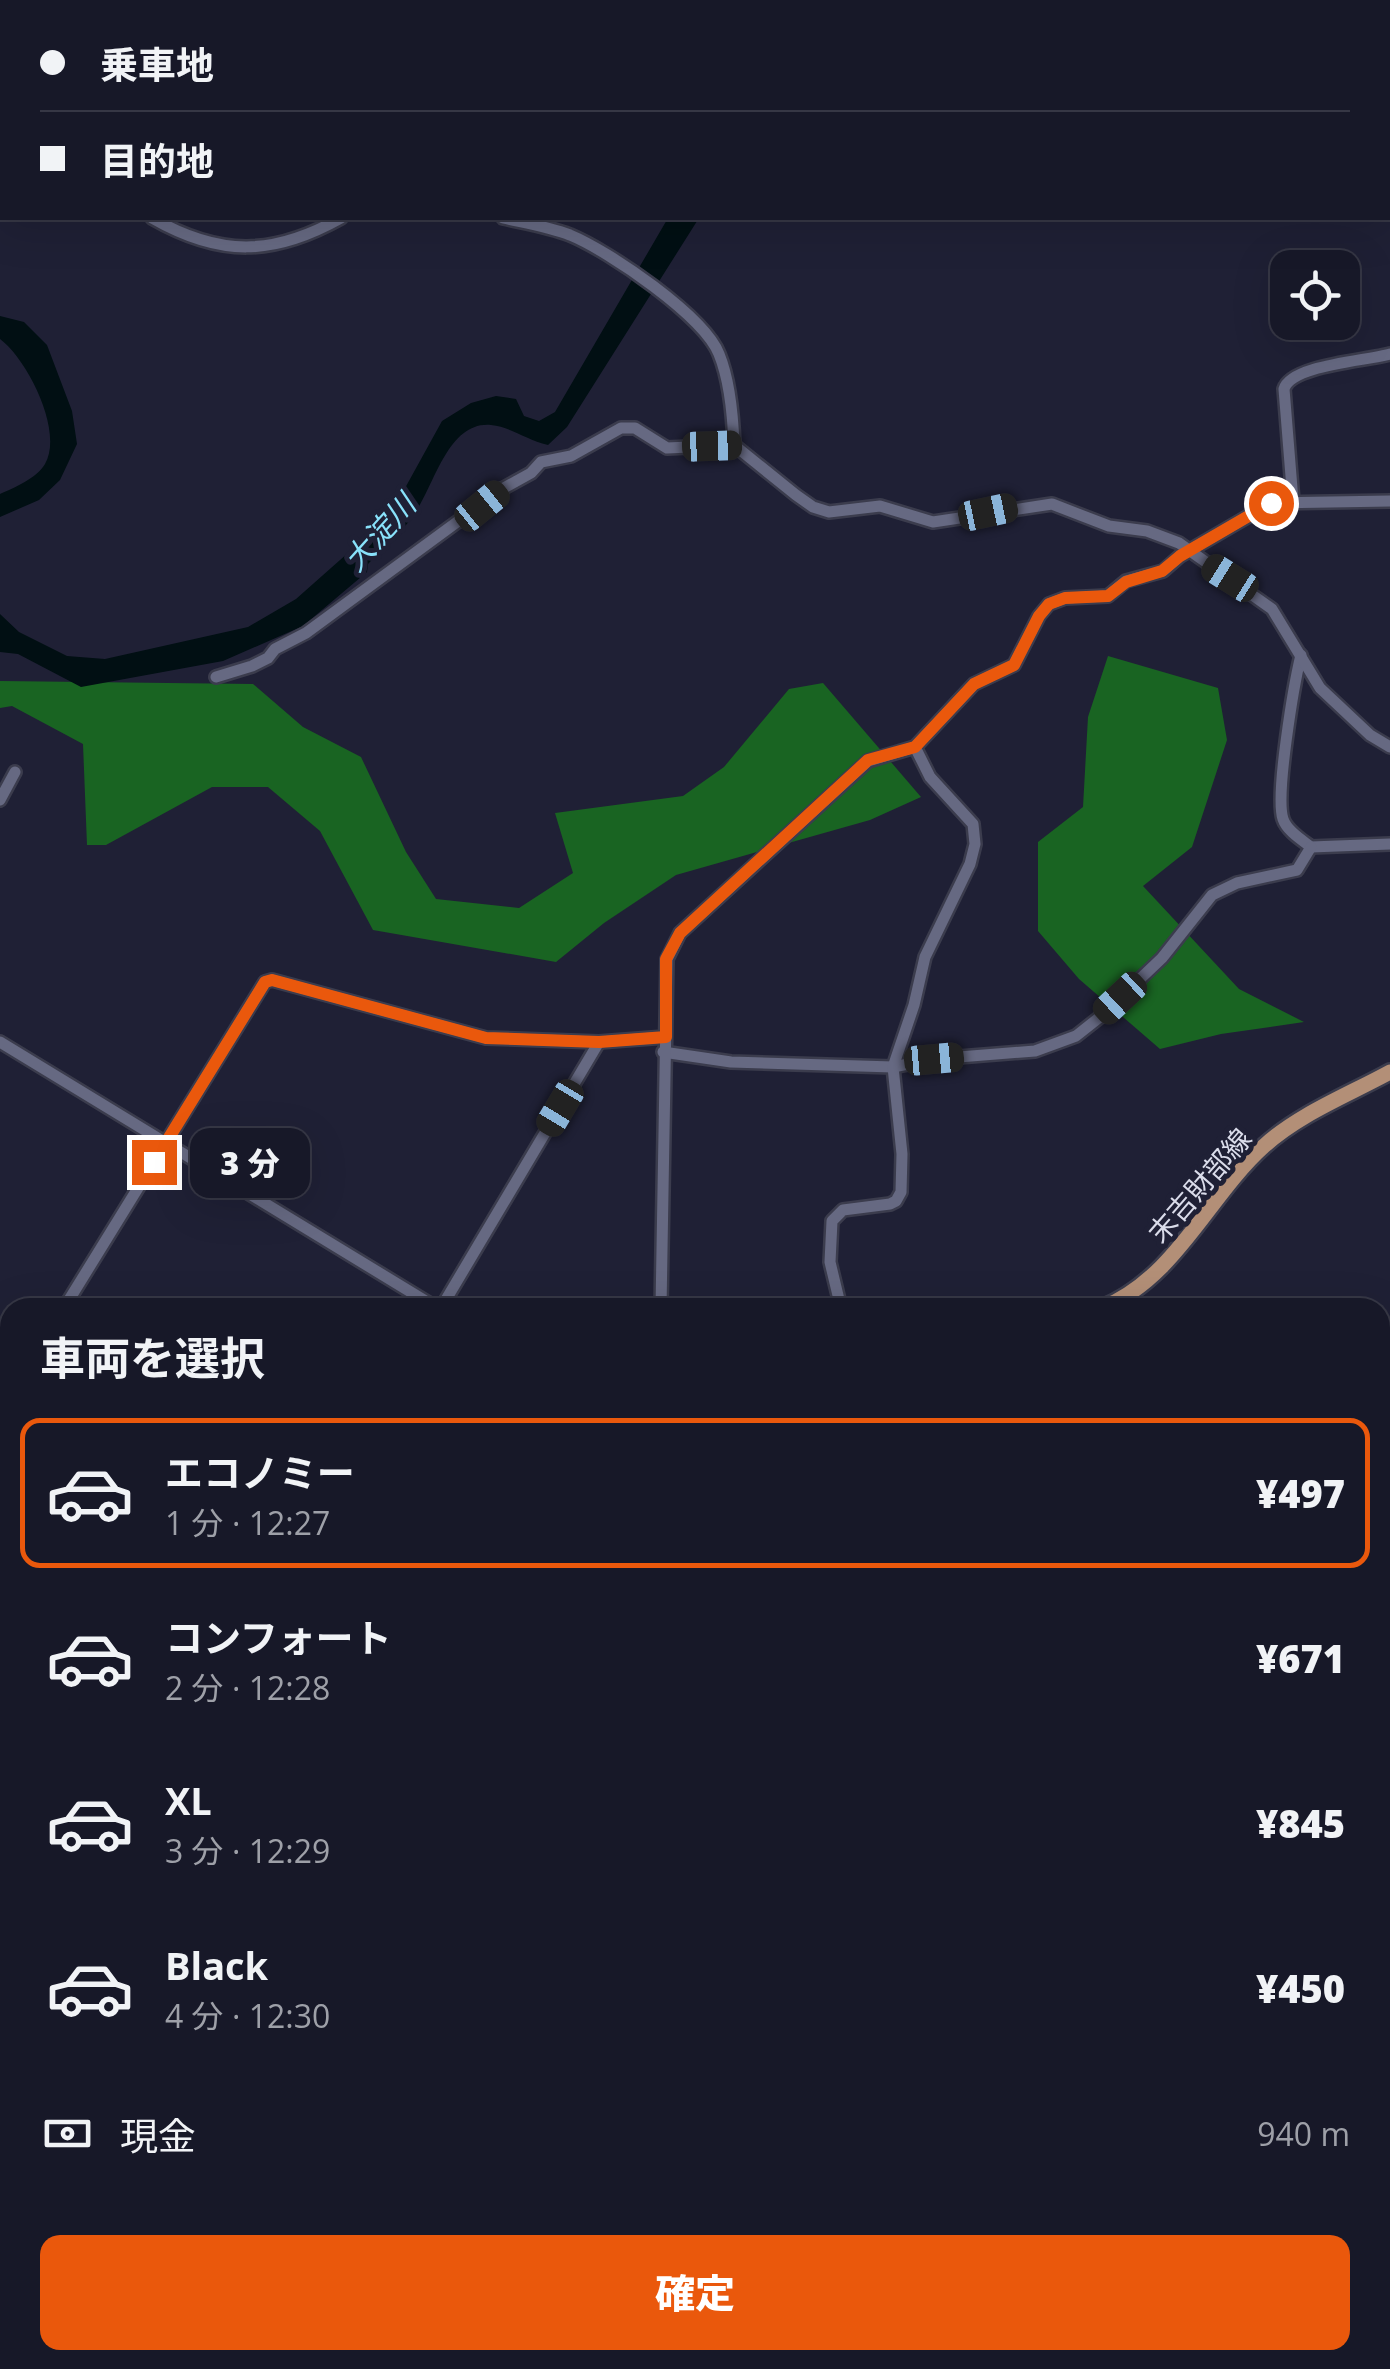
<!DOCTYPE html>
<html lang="ja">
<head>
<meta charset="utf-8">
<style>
	:root { --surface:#171828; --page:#202130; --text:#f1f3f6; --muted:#9ea0a8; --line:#363745; --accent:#ea580c }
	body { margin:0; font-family:"Open Sans","Noto Sans JP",sans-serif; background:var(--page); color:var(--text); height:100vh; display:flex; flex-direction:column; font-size:38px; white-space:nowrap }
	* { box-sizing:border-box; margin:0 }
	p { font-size:32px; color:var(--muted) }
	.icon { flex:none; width:55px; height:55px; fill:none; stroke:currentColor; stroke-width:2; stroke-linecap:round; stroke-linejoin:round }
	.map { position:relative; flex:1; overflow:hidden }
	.details { position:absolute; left:0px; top:1298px; width:1390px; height:1072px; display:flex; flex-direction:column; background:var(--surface); border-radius:30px 30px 0 0; box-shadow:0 10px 40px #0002,0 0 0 2px var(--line) }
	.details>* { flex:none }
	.guide { position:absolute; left:0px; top:0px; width:1390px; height:220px; box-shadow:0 10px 40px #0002,0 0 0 2px var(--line); display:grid; align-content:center; height:220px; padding:0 40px; background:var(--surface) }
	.buttons { position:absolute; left:1270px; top:250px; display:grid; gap:20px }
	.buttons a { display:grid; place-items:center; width:90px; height:90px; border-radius:20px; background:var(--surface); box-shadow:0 10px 40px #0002,0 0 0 2px var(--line); font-size:50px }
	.end { position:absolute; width:45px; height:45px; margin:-22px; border:12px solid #ea580c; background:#fff; box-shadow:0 0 0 5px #fff }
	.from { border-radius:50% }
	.bubble { position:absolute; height:70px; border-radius:20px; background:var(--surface); box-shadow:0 10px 40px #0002,0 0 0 2px var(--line); font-size:32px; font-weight:800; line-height:70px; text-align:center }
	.car { position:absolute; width:30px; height:60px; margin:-30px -15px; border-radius:12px; box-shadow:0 0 8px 2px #0007; background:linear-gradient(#222 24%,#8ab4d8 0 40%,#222 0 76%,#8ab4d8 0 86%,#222 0) }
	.guide b { display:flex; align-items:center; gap:35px; height:95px; font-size:38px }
	.guide b+b { border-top:2px solid var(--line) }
	.guide i { width:25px; height:25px; background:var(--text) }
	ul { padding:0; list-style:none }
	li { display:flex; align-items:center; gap:30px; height:150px; margin:0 20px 15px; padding:0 20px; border:5px solid transparent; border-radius:20px }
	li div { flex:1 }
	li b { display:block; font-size:38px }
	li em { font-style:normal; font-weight:800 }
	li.current { border-color:var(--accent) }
	li>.icon { width:90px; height:90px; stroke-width:1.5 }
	h2 { padding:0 40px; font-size:45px; line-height:120px }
	.pay { display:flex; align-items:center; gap:25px; height:110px; padding:0 40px; font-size:38px }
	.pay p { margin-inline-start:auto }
	.primary-button { display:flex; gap:20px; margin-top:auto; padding:20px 40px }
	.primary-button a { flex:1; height:115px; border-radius:20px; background:var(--accent); color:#fff; font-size:40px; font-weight:800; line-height:115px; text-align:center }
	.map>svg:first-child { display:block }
	.forest { fill:#196422 }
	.water { fill:#010f13 }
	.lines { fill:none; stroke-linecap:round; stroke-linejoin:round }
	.river { stroke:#010f13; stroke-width:20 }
	.minor-casing { stroke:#3b3c4d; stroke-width:16 }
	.major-casing { stroke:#3b3c4d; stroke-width:20 }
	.minor { stroke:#666982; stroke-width:11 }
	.major { stroke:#b38f77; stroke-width:15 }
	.route { stroke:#ea580c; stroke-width:12 }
	.labels { text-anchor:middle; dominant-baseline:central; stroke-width:10; stroke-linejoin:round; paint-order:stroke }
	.street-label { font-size:28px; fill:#dadcea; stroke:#1f2035 }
	.water-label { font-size:30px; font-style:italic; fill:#89e2fb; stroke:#1f2035 }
</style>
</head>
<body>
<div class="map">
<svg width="1390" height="2369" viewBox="0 0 1390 2369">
	<rect width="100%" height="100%" fill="#1f2035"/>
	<g class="forest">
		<path d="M1108,656L1218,688L1227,740L1192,847L1143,886L1239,989L1304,1022L1221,1034L1160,1049L1079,979L1038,931V842L1083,807L1088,717Z"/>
		<path d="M0,681L253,684L303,727L361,757L406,852L436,899L519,908L573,873L555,813L683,796L724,767L789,689L823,683L921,797L870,820L676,875L604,923L556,962L373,930L320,831L268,787H212L106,845H87L83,744L12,706L0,708Z"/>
		<path d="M1380,1856L1390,1871V2174L1380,2171Z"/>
	</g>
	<g class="water">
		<path d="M668,218H699L567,427L548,445C526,440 511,427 491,425C446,421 434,490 411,519C398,535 382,549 368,564L367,572L303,626L223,661L81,687L18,654L0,652V614L19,632L67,656L105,659L248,627L296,599L375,529L399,499L442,421L471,403L496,396L516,399L524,416L539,421L555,412Z"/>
		<path d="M0,316L24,322L47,345L72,411L77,444L60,480L39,500L0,517V494C14,488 37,478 45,464C64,431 27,359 0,339Z"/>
	</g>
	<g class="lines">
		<g class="river">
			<path d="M1380,1520L1390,1518"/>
			<path d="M726,2369L727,2360"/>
		</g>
		<defs>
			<g id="minor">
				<path d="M177,0L178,2"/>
				<path d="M536,0L539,2"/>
				<path d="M549,2L551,0"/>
				<path d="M0,118L2,119"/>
				<path d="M152,218C220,257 273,256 341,218"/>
				<path d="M503,218C525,223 549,227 570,235C609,251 704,316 719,354C730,381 733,417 734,445"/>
				<path d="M1293,501L1284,389C1291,365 1366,361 1390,354"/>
				<path d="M1301,655C1294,684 1275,795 1283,819C1287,831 1302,840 1311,847L1390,844"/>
				<path d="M216,677L252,666L268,658L275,649L306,633L502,489L531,473L541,462L571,456L621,428H635L667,448L734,445L796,495L813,507L829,512L880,506L933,522L1052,504L1109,526L1147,531L1179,543L1272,609L1320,688L1370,735L1390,747"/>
				<path d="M0,800L15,772"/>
				<path d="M0,1042L437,1308"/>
				<path d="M663,1052L731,1062L893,1067L934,1059L1035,1051L1076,1036L1100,1017L1162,958L1212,895L1237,883L1297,870L1311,847"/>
				<path d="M64,1308L265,982L272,980L486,1038L599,1042L665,1037"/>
				<path d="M441,1308L599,1042"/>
				<path d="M661,1308L667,959L680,933L868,761L915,747L974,684L1014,665L1039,616L1049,604L1065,598L1108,596L1126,581L1163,571L1180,556L1271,503L1390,501"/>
				<path d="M841,1308L830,1262L832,1221L843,1210L890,1204L896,1201L901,1192L902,1154L893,1067L914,1005L925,957L970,864L975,844L973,824L930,777L915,747"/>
				<path d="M0,1412L10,1396"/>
				<path d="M0,1600L10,1606"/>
				<path d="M0,1941L10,1947"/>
				<path d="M0,2170L10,2176"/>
				<path d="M1380,2233H1390"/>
				<path d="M244,2369L252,2360"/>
				<path d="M570,2369L573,2360"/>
				<path d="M716,2369L718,2360"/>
				<path d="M982,2369L984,2360"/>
			</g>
			<g id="major">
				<path d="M1102,1308C1176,1278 1208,1196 1264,1146C1299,1114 1348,1095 1390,1072"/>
				<path d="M0,2036L10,2019"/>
			</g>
		</defs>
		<use href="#minor" class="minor-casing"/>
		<use href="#major" class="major-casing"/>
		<use href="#minor" class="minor"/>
		<use href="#major" class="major"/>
	</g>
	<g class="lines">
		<path class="route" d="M154,1162L265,982L272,980L486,1038L599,1042L666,1037V959L680,933L868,760L915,747L974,684L1014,665L1039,616L1049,604L1065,598L1108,596L1126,582L1162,571L1180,556L1271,503"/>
	</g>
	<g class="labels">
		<g class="street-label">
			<text transform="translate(1199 1185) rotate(-49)">末吉財部線</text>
		</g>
		<g class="water-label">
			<text transform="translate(379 532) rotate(-48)">大淀川</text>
		</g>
	</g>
</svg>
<div class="buttons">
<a><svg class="icon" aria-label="locate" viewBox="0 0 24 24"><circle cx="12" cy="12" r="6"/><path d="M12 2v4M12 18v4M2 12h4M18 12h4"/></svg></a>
</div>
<i class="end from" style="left:1271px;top:503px"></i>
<i class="end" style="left:154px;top:1162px"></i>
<div class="bubble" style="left:190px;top:1128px;width:120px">3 分</div>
<i class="car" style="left:712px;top:446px;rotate:88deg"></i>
<i class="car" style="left:482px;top:506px;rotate:51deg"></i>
<i class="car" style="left:988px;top:512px;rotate:78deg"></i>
<i class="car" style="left:1230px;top:578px;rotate:302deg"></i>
<i class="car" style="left:1120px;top:998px;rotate:227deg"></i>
<i class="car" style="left:934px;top:1059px;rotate:85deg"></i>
<i class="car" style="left:560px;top:1108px;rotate:211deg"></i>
<div class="guide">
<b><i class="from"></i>乗車地</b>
<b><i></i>目的地</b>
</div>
<section class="details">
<h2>車両を選択</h2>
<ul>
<li class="current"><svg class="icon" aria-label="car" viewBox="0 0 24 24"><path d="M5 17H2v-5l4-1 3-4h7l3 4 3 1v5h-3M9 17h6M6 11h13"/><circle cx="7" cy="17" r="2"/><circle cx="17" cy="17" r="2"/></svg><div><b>エコノミー</b><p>1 分 · 12:27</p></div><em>¥497</em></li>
<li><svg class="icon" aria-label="car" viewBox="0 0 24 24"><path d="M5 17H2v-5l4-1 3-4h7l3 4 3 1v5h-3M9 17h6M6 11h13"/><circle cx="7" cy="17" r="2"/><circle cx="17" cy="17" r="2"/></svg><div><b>コンフォート</b><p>2 分 · 12:28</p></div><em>¥671</em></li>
<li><svg class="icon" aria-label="car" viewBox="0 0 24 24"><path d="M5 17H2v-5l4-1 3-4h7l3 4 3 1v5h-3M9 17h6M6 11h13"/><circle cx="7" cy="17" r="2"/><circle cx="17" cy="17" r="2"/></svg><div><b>XL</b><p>3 分 · 12:29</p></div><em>¥845</em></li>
<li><svg class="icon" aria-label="car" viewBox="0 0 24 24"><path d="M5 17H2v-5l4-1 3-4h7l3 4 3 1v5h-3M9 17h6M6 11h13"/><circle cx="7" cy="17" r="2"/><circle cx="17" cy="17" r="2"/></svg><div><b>Black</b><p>4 分 · 12:30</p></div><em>¥450</em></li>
</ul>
<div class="pay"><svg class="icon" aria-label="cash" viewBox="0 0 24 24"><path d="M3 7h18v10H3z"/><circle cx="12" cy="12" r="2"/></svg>現金<p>940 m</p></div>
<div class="primary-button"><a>確定</a></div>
</section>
</div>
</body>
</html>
